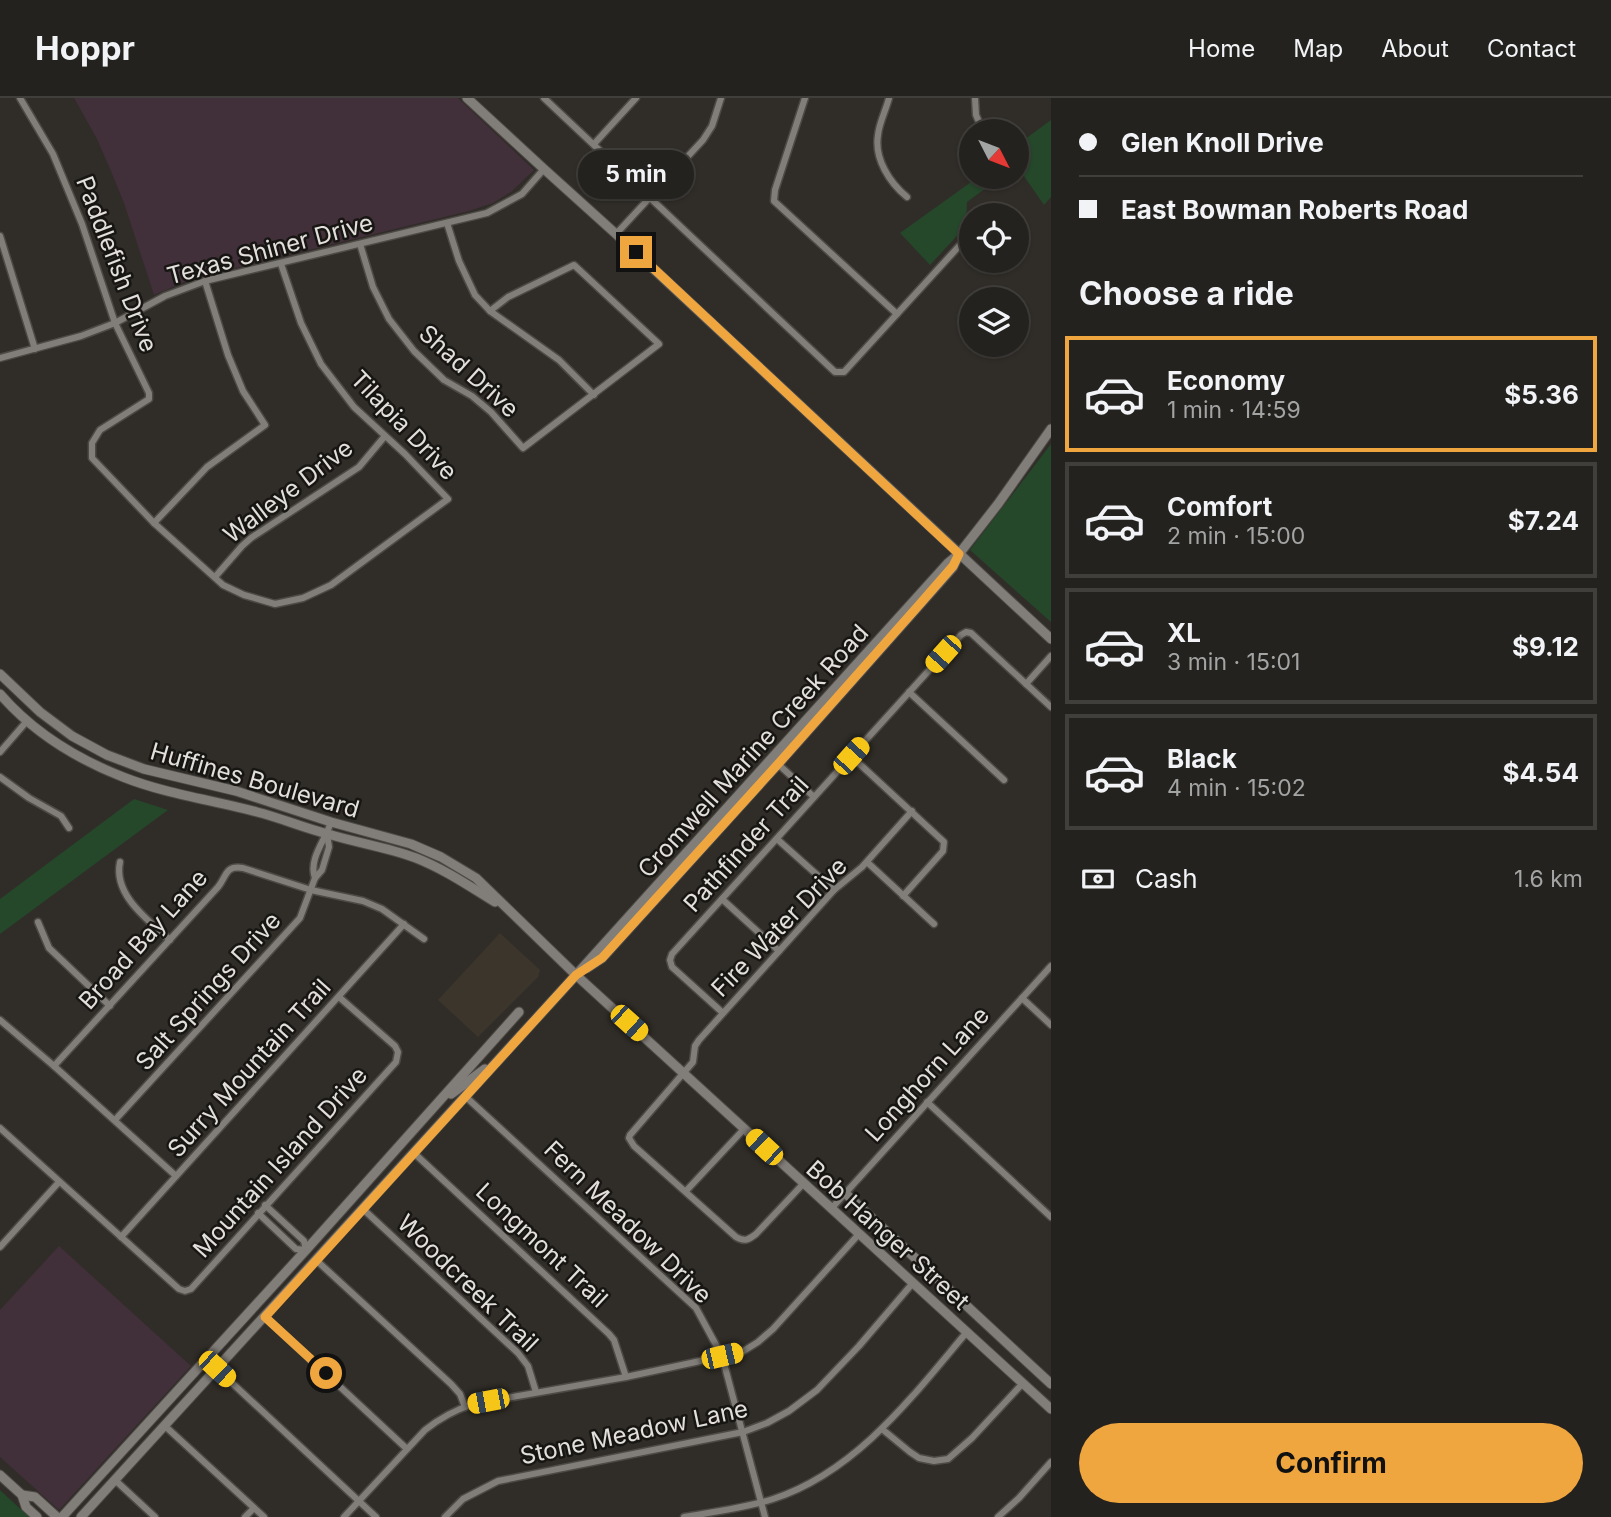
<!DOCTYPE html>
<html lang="en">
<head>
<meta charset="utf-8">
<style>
	:root { --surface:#24221e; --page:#302f2b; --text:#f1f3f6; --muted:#a3a4a4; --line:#413f3c; --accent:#f0a63f }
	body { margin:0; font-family:Inter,sans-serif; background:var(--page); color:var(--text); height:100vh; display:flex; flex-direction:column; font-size:26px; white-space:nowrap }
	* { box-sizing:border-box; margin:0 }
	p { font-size:23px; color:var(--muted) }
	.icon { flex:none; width:38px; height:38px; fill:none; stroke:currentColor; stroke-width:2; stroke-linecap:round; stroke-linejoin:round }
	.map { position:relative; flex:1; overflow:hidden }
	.details { display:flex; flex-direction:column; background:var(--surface); width:560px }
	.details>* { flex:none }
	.guide { display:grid; align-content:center; height:154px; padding:0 28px; background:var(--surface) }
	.needle { width:46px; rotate:132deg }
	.buttons { position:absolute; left:959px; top:21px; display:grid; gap:14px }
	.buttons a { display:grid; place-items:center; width:70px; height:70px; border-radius:50%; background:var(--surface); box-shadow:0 2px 5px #0004,0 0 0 2px var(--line); font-size:35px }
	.end { position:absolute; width:32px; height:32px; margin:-16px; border:9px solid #f0a63f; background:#111; box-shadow:0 0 0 4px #111 }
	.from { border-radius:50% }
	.bubble { position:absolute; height:49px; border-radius:24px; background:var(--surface); box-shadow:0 2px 5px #0004,0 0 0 2px var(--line); font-size:23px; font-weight:700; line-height:49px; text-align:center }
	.car { position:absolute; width:21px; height:42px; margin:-21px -10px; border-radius:9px; box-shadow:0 0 5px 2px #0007; background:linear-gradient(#f5c518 24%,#345 0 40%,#f5c518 0 76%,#345 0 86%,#f5c518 0) }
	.guide b { display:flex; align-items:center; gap:24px; height:66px; font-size:26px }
	.guide b+b { border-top:2px solid var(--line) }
	.guide i { width:18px; height:18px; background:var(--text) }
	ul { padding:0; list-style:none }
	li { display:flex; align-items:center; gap:21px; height:116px; margin:0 14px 10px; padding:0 14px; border:4px solid var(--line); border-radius:0px }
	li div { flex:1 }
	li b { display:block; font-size:26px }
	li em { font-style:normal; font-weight:700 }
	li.on { border-color:var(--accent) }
	li>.icon { width:63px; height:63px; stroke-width:1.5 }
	h2 { padding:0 28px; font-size:32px; line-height:84px }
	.pay { display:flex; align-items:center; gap:18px; height:77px; padding:0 28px; font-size:26px }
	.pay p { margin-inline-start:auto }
	.button { display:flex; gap:14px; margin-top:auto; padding:14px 28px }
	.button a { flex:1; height:80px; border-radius:42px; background:var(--accent); color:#111; font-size:28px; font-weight:700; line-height:80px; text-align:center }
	header { display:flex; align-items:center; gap:42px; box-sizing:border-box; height:98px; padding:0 35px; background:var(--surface); border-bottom:2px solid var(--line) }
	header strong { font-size:33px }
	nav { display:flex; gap:38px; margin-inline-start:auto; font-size:24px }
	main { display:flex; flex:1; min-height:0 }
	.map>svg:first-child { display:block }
	.built { fill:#3c352c }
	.education { fill:#412f39 }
	.green { fill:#25472a }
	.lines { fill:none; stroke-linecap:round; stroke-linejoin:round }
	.street-casing { stroke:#4d4a46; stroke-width:9 }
	.secondary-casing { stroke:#4d4a46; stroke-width:11 }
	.street { stroke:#817d78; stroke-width:6 }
	.secondary { stroke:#817d78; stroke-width:9 }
	.route { stroke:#f0a63f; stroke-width:9 }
	.labels { text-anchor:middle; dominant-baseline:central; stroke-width:5; stroke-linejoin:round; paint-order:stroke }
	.street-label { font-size:24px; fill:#e2dfdc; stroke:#171613 }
</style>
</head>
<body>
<header>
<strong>Hoppr</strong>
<nav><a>Home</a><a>Map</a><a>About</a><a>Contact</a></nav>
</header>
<main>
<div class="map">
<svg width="1051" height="1419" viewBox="0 0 1051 1419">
	<rect width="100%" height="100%" fill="#302d28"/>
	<path class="built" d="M500,835L540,872L538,879L478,939L438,902Z"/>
	<g class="education">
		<path d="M74,0H458L534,72L511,94L493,105L469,113L194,180L154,197L124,105L110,71L97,41Z"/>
		<path d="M59,1148L191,1268L59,1412L0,1359V1212Z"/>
	</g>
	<g class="green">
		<path d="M1051,22V99L1044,107L1017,68V47Z"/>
		<path d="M978,79H1001L967,104L966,128L930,167L900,135Z"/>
		<path d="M1051,346V524L970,452Z"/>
		<path d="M134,701L168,712L0,836V801Z"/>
		<path d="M0,1392L29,1419H0Z"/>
	</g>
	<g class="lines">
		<defs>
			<g id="street">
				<path d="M20,0L53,56L82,126L115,225L149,295V301L100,332L92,345V360L154,425L223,487L244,497L275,506L303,500L331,487L448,401L405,356L354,309L321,266L301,225L281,166"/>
				<path d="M544,0L835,274H844L971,135"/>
				<path d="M805,0L775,92L774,103L897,216"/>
				<path d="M889,0C886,12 879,25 878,37C874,61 890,85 907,99"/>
				<path d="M975,0L976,17L983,33"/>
				<path d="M594,46L636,0"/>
				<path d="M979,117L981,111"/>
				<path d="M447,125L459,163L475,197L490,213L559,262L594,297"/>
				<path d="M616,136L703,42L712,28L721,0"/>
				<path d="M0,138L35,251"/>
				<path d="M360,146L373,189L389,221L414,253L444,282L472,298L491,314L523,350L659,246L574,167L508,199L490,213"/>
				<path d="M0,260L81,238L115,225L165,198L205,183L487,115L522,96L544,71"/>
				<path d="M154,425L207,369L265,327L243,293L228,257L205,183"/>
				<path d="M215,479L242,448L251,440L359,369L385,338"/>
				<path d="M1026,586L1051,558"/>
				<path d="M909,594L1004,682"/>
				<path d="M0,654L27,623"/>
				<path d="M851,658L944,744L943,753L903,798"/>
				<path d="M778,666L814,699"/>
				<path d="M0,679L29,700L61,718L69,730"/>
				<path d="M777,741L834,792"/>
				<path d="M120,764C113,797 148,822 170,842"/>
				<path d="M867,764L934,826"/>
				<path d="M315,780C308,761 326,741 331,724"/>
				<path d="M722,801L779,853"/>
				<path d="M38,824L49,850L110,908"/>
				<path d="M1022,900L1051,927"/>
				<path d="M723,915L672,869L670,862L672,856L961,537L966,534L971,535L1051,609"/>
				<path d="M0,922L54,968L176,1078"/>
				<path d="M54,968L218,789C227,778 225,767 243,770L311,792L363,803L382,811L424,841"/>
				<path d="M466,999L696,1210L722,1258L765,1419"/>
				<path d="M927,1004L1051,1119"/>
				<path d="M115,1022L300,820L315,780L322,772L329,749L327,736"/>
				<path d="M0,1030L179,1191L185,1193L191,1191L396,964L398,954L395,948L339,899"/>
				<path d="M414,1055L609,1236L614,1242L626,1279"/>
				<path d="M803,1086L756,1136C748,1142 745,1144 736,1139L634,1048L629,1040L630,1037L693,964L695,948L699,942L834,792L862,769L912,713"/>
				<path d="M686,1093L744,1031"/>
				<path d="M363,1111L518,1255L528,1268L536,1294"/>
				<path d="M831,1111L1051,868"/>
				<path d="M258,1115L296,1151L306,1152L304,1143L265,1107"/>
				<path d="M121,1139L404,826"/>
				<path d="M0,1149L59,1084"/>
				<path d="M316,1162L451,1286L460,1296L465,1309"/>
				<path d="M265,1219L407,1351"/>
				<path d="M217,1271L376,1419"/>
				<path d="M165,1328L264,1419"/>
				<path d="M882,1331L910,1354L919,1360L934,1363L948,1361L972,1340L1023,1285"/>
				<path d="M115,1382L155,1419"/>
				<path d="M245,1419L254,1410"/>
				<path d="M344,1419L425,1332C440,1320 455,1312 473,1306L626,1279L742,1254L758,1244L773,1231L859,1136"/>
				<path d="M445,1419L463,1401L498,1383L743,1334L767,1325L789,1313L817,1292L859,1248L912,1186"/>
				<path d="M684,1419C713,1414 745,1410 773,1401C856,1374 912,1299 966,1235"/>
				<path d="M998,1419L1019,1400L1051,1364"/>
			</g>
			<g id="secondary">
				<path d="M467,0L544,71L616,136L1051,541"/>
				<path d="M0,576L40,614L72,638L107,657L144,671L236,693L331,724L411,746L441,759L476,780L576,877L1051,1311"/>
				<path d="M0,596C32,633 77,661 123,679C166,696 212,702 257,714C281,720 304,730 328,736C357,745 387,749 416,760C444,771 469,788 495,804"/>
				<path d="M587,870L602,860L778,666L953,469L959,456L998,406L1051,331"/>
				<path d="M451,996L485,971"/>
				<path d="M845,1095L1051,1286"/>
				<path d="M0,1377L22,1397L26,1409L37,1419"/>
				<path d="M22,1397L35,1399L57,1419"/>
				<path d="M62,1419L306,1152L519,914"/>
				<path d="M81,1419L576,877L948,465L959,456"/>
			</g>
		</defs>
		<use href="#street" class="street-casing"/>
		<use href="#secondary" class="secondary-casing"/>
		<use href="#street" class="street"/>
		<use href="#secondary" class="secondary"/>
	</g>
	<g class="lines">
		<path class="route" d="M326,1275L265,1219L576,877L602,860L778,666L919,507L953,468L959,456L636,154"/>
	</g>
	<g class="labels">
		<g class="street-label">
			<text transform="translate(270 151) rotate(-15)">Texas Shiner Drive</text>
			<text transform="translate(117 166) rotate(69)">Paddlefish Drive</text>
			<text transform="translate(469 273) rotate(42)">Shad Drive</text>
			<text transform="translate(404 327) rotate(46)">Tilapia Drive</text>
			<text transform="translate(288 393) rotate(-37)">Walleye Drive</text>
			<text transform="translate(753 653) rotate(-48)">Cromwell Marine Creek Road</text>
			<text transform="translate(255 682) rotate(16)">Huffines Boulevard</text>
			<text transform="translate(746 746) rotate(-48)">Pathfinder Trail</text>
			<text transform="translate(779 829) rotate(-46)">Fire Water Drive</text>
			<text transform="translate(143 841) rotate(-48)">Broad Bay Lane</text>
			<text transform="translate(208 893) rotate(-48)">Salt Springs Drive</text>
			<text transform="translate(249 970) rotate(-48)">Surry Mountain Trail</text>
			<text transform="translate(927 976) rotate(-48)">Longhorn Lane</text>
			<text transform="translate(280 1064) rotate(-48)">Mountain Island Drive</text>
			<text transform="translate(628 1124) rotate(44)">Fern Meadow Drive</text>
			<text transform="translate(888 1137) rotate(42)">Bob Hanger Street</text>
			<text transform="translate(542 1147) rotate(43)">Longmont Trail</text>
			<text transform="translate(468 1185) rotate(44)">Woodcreek Trail</text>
			<text transform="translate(634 1334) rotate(-12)">Stone Meadow Lane</text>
		</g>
	</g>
</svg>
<div class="buttons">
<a><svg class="needle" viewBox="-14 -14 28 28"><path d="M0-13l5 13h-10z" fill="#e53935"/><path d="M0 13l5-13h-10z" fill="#a3a4a4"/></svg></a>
<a><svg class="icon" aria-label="locate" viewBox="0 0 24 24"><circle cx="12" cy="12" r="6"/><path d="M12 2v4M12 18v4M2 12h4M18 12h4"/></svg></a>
<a><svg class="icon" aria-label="layers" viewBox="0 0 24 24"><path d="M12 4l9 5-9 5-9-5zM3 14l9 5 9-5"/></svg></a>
</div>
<i class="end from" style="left:326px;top:1275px"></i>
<i class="end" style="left:636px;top:154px"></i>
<div class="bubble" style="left:578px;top:52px;width:116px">5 min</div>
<i class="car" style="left:943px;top:556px;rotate:222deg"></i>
<i class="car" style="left:851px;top:658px;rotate:42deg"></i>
<i class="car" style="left:629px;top:925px;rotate:132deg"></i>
<i class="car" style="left:764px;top:1049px;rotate:313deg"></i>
<i class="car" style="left:722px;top:1258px;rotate:77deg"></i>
<i class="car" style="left:217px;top:1271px;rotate:133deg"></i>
<i class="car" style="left:488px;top:1303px;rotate:259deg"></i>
</div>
<section class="details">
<div class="guide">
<b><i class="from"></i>Glen Knoll Drive</b>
<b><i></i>East Bowman Roberts Road</b>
</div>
<h2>Choose a ride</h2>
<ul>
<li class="on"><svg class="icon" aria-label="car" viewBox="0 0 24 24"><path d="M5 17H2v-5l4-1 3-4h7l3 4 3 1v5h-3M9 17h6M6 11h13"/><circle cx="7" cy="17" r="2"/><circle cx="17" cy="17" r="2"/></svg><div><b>Economy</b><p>1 min · 14:59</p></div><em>$5.36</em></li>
<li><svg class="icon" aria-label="car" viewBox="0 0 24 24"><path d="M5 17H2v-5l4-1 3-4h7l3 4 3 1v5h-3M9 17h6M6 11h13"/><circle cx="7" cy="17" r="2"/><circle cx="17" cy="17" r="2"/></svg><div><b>Comfort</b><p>2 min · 15:00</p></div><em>$7.24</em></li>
<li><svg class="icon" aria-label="car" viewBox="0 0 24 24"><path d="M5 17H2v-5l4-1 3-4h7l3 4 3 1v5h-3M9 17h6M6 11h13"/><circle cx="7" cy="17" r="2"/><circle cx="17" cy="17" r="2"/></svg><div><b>XL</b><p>3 min · 15:01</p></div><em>$9.12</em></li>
<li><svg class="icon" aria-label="car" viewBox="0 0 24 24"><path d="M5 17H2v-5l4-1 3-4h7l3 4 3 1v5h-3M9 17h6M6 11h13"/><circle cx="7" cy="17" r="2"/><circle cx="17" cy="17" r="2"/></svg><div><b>Black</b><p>4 min · 15:02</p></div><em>$4.54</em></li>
</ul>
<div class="pay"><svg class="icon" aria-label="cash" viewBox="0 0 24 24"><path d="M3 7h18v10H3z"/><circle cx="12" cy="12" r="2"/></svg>Cash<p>1.6 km</p></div>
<div class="button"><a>Confirm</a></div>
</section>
</main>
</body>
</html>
